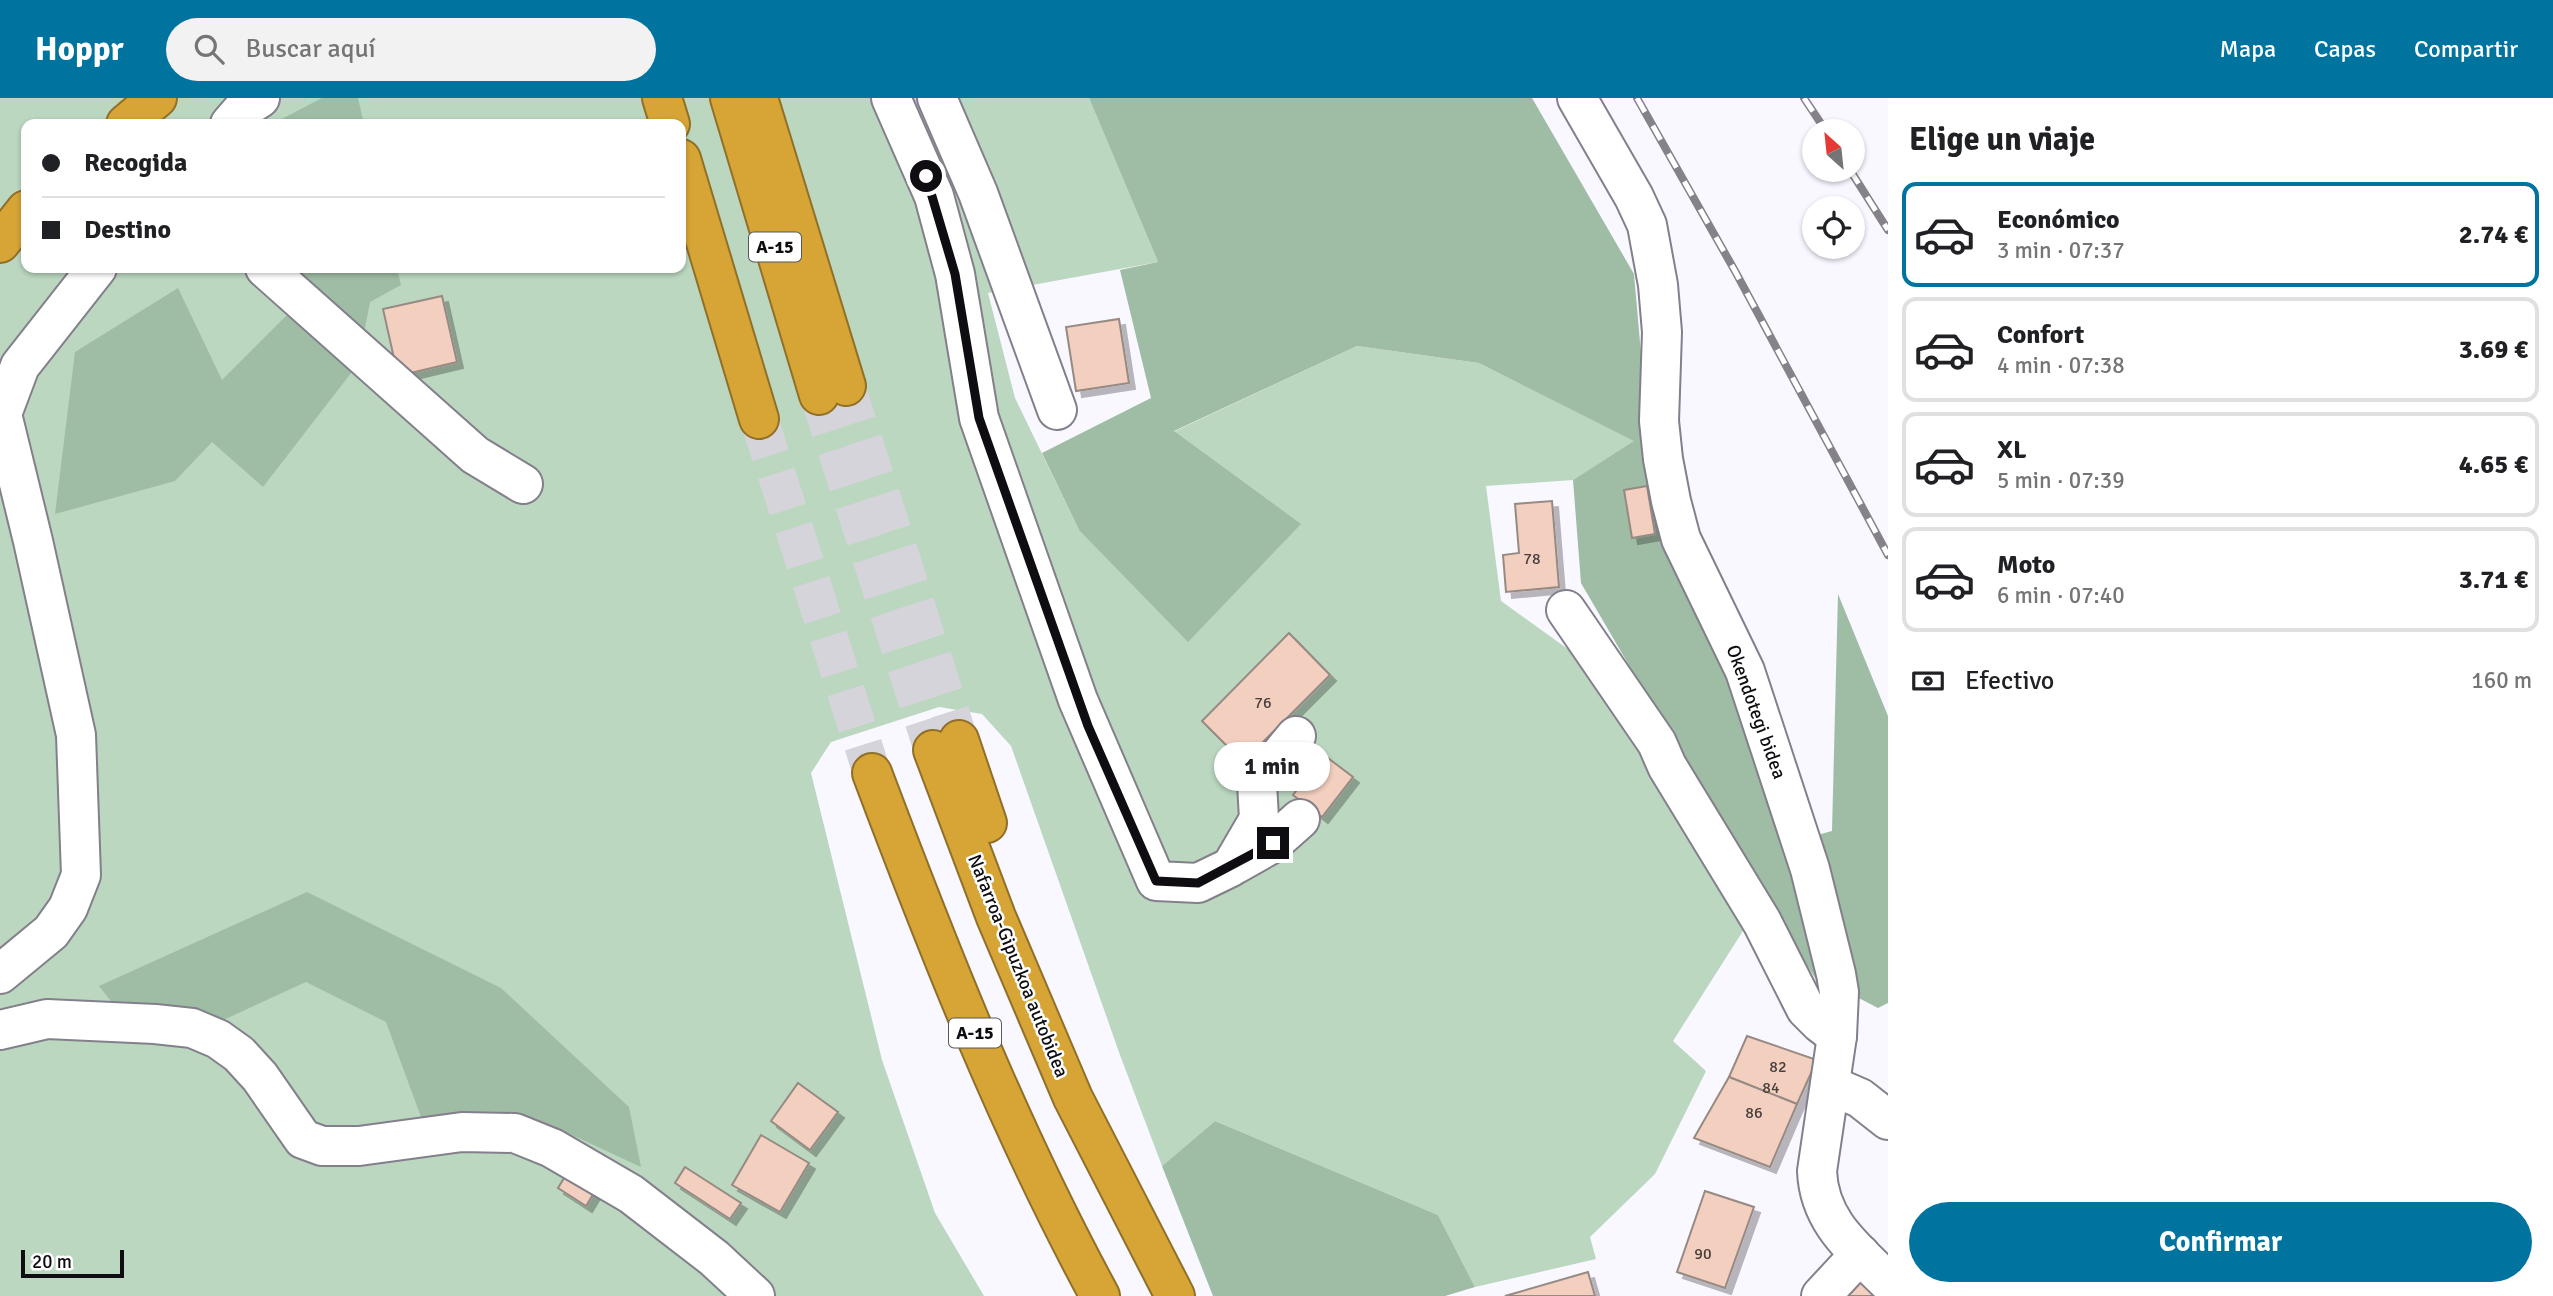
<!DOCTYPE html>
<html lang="es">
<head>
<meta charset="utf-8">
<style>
	:root { --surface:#fff; --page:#f2f2f2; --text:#202124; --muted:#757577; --line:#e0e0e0; --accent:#00749e }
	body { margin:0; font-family:Signika,sans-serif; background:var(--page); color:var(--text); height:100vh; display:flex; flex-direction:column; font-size:26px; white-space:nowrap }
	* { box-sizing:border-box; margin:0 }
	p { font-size:23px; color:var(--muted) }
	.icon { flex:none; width:38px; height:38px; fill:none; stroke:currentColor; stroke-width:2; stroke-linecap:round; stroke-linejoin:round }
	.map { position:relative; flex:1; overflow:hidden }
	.details { display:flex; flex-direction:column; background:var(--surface); width:665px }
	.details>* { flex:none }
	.guide { position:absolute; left:21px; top:21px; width:665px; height:154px; border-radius:14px; box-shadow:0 2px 5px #0004; display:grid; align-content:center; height:154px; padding:0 21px; background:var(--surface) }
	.needle { width:46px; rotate:333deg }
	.tools { position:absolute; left:1802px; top:21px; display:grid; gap:14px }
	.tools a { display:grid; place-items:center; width:63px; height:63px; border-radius:50%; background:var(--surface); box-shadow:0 2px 5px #0004; font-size:35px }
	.scale { position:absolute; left:21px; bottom:18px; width:103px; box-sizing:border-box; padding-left:7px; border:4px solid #0f0d12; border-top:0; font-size:19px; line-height:24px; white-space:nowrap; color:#0f0d12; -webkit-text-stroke:5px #fff; paint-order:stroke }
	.end { position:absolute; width:32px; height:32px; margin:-16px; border:9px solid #0f0d12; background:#fff; box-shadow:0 0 0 4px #fff }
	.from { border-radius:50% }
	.bubble { position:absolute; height:49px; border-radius:24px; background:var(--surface); box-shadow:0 2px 5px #0004; font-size:23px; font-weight:700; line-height:49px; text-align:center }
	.guide b { display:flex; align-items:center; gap:24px; height:66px; font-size:26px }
	.guide b+b { border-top:2px solid var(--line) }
	.guide i { width:18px; height:18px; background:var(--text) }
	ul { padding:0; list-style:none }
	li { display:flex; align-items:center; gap:21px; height:105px; margin:0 14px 10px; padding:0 7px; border:4px solid var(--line); border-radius:14px }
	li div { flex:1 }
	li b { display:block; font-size:26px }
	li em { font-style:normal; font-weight:700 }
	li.on { border-color:var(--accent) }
	li>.icon { width:63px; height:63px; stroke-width:1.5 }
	h2 { padding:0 21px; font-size:32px; line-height:84px }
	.pay { display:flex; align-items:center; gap:18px; height:77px; padding:0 21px; font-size:26px }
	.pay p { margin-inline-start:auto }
	.cta { display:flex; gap:14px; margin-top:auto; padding:14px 21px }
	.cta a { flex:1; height:80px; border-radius:42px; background:var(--accent); color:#fff; font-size:28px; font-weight:700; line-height:80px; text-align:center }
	header { display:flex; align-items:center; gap:42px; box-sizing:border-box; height:98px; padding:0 35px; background:var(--accent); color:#fff }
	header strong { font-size:33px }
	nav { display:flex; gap:38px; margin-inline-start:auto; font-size:24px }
	.search { width:490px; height:63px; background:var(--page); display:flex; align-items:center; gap:18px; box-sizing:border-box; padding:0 24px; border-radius:38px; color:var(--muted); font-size:26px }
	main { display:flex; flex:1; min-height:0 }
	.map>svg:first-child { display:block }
	.green { fill:#bbd7c0; fill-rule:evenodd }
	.forest { fill:#9fbca4 }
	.building { fill:#f2cfbf; stroke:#978a83; stroke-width:2; filter:url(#shadow) }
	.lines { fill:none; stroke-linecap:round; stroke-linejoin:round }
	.highway-tunnel { stroke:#d6d4db; stroke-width:38; stroke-dasharray:38 19; stroke-linecap:butt }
	.minor-casing { stroke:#837f8b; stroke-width:42 }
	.highway-casing { stroke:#907029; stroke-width:42 }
	.minor { stroke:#fff; stroke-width:38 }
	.highway { stroke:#d6a535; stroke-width:38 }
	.rail-casing { stroke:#858389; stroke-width:8 }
	.rail { stroke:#fff; stroke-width:5; stroke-dasharray:16; stroke-linecap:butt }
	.route { stroke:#0f0d12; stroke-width:9 }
	.labels { text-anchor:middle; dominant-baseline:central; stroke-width:5; stroke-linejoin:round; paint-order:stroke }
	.number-label { font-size:16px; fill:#483e3d }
	.shield { fill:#fff; stroke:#575659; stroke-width:2 }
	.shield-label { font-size:18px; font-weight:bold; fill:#0f0d12 }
	.street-label { font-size:19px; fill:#0f0d12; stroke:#fff }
</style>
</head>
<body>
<header>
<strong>Hoppr</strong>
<div class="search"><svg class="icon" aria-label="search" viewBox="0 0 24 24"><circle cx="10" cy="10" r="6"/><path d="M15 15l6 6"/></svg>Buscar aquí</div>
<nav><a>Mapa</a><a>Capas</a><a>Compartir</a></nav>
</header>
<main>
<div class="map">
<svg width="1888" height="1198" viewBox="0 0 1888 1198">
	<defs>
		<filter id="shadow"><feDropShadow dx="6" dy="6" stdDeviation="0" flood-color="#0004"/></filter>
	</defs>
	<rect width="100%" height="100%" fill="#f9f7ff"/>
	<path class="green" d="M0,0H1089L1158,164L988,195L1015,300L1079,432L1173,334L1357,248L1479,265L1635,343L1573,382L1486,388L1501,503L1597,572L1748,825L1673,943L1706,973L1655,1076L1590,1139L1596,1161L1475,1189L1438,1117L1215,1023L1162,1068L1120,957L1011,648L982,616L939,609L831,644L811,675L882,962L935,1115L984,1198H0ZM26,26H681V170H26Z"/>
	<g class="forest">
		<path d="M322,0H358L364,26H272Z"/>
		<path d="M1089,0H1532L1634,176L1647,324L1810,739L1832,733L1838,496L1888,618V905L1878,910L1851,896L1817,883L1764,799L1581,485L1573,382L1634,343L1479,265L1357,248L1174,333L1301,426L1188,544L1079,432L1042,355L1151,300L1120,172L1158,164Z"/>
		<path d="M290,170H397L401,187L370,204L358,266L263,389L212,344L175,383L55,416L75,254L178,190L222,282L313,191Z"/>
		<path d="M307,794L501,890L629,1009L641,1069L546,1025L421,1019L386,924L306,884L221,923L118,912L99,888Z"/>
		<path d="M1215,1023L1438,1117L1475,1189L1445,1198H1213L1162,1068Z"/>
	</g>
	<g class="building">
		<path d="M442,198L457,264L398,278L383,211Z"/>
		<path d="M1119,221L1129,285L1076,293L1066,229Z"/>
		<path d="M1647,388L1655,436L1632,440L1624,392Z"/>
		<path d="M1552,403L1559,489L1506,494L1503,457L1519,455L1515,406Z"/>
		<path d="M1289,535L1330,577L1243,664L1202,623Z"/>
		<path d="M1324,657L1353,679L1322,719L1293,697Z"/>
		<path d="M1747,938L1817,962L1797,1006L1729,979Z"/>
		<path d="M1729,979L1797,1006L1770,1069L1694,1040Z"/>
		<path d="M798,985L838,1014L810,1052L771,1023Z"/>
		<path d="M761,1037L809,1065L780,1114L732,1087Z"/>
		<path d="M685,1069L741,1105L730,1121L675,1085Z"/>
		<path d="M569,1072L597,1090L586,1108L558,1090Z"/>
		<path d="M1705,1093L1754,1109L1725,1190L1677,1174Z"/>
		<path d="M1588,1174L1595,1198H1505Z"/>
		<path d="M1863,1178L1883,1198H1844Z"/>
	</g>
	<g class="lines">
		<g class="highway-tunnel">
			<path d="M846,288L959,642"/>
			<path d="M819,297L933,652"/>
			<path d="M759,321L872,675"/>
		</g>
		<defs>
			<g id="minor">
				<path d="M891,0L934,98L955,176L979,320L1078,602L1156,783L1198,785L1231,769L1259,721L1257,685L1296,638"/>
				<path d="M937,0L978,95L1057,312"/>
				<path d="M1577,0L1634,99L1647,127L1658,187L1662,234L1659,323L1663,361L1671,403L1681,441L1745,573L1810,771L1836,876L1839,894L1837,938L1817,1073C1819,1124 1854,1150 1888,1184"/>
				<path d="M230,26L243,11L260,0"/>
				<path d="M265,170L475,357L523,386"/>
				<path d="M1566,512L1657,645L1667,668L1762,824L1806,911L1820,925L1837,938"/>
				<path d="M1236,766L1273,745L1300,721"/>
				<path d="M0,876L51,834L68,810L81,777L76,637L33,443L2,316L20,268L97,170"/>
				<path d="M0,932L47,921L155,926L192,930L218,941L239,956L260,979L303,1041L322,1048H359L462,1034L515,1035L552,1050L631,1096L714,1160L755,1198"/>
				<path d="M1830,987L1860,1000L1888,1022"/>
				<path d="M1821,1198L1860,1156"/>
			</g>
			<g id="highway">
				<path d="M662,0L670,26"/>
				<path d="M730,0L819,297"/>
				<path d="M758,0L846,288"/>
				<path d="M126,26L157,0"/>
				<path d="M681,61L759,321"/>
				<path d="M0,145L26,112"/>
				<path d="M959,642L987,725"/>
				<path d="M933,652L996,819L1073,1000L1175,1198"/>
				<path d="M872,675C939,853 1009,1031 1100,1198"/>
			</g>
		</defs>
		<use href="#minor" class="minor-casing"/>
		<use href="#highway" class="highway-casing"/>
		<use href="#minor" class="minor"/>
		<use href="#highway" class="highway"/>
		<defs>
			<g id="rail">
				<path d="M1637,0L1735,173L1888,457"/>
				<path d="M1804,0L1826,33"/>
				<path d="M1850,72L1888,132"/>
			</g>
		</defs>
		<use href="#rail" class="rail-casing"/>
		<use href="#rail" class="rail"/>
	</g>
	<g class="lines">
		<path class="route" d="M926,78L955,176L979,320L1088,628L1156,783L1198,785L1273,745"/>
	</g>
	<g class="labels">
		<g class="number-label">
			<text x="1532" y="461">78</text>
			<text x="1263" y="605">76</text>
			<text x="1778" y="969">82</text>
			<text x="1771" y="990">84</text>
			<text x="1754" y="1015">86</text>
			<text x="1703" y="1156">90</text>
		</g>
		<g class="shield">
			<rect x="749" y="134.5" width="52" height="29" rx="5"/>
			<rect x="949" y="920.5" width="52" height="29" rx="5"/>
		</g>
		<g class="shield-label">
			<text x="775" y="149">A-15</text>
			<text x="975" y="935">A-15</text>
		</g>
		<g class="street-label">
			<text transform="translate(1756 614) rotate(70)">Okendotegi bidea</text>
			<text transform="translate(1018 868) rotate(68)">Nafarroa-Gipuzkoa autobidea</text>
		</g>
	</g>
</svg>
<div class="tools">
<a><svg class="needle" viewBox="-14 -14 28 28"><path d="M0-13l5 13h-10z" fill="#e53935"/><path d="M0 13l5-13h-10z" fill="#757577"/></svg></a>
<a><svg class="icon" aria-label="locate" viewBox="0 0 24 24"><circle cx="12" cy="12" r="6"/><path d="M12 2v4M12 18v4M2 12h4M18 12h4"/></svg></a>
</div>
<div class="scale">20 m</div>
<i class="end from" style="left:926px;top:78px"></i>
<i class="end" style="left:1273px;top:745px"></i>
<div class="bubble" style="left:1214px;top:644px;width:116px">1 min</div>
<div class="guide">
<b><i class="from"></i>Recogida</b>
<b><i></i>Destino</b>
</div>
</div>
<section class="details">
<h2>Elige un viaje</h2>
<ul>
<li class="on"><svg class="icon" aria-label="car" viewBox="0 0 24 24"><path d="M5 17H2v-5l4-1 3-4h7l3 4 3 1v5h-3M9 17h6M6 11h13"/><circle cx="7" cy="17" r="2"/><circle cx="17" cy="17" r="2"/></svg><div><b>Económico</b><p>3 min · 07:37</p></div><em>2.74 €</em></li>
<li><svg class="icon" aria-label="car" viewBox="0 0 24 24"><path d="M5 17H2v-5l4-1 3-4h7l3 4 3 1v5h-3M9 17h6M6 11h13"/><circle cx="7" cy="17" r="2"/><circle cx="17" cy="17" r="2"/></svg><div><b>Confort</b><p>4 min · 07:38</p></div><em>3.69 €</em></li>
<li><svg class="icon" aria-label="car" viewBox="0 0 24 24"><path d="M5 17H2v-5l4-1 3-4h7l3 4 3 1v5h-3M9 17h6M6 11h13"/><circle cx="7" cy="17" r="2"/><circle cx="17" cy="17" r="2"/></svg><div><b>XL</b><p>5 min · 07:39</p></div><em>4.65 €</em></li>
<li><svg class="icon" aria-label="car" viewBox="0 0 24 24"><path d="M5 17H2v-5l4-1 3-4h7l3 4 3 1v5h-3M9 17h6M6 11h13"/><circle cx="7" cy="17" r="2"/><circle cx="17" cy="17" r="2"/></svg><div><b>Moto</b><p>6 min · 07:40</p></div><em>3.71 €</em></li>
</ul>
<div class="pay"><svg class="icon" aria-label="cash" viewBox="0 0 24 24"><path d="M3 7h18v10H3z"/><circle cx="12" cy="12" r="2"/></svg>Efectivo<p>160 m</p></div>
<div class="cta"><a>Confirmar</a></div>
</section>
</main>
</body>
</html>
